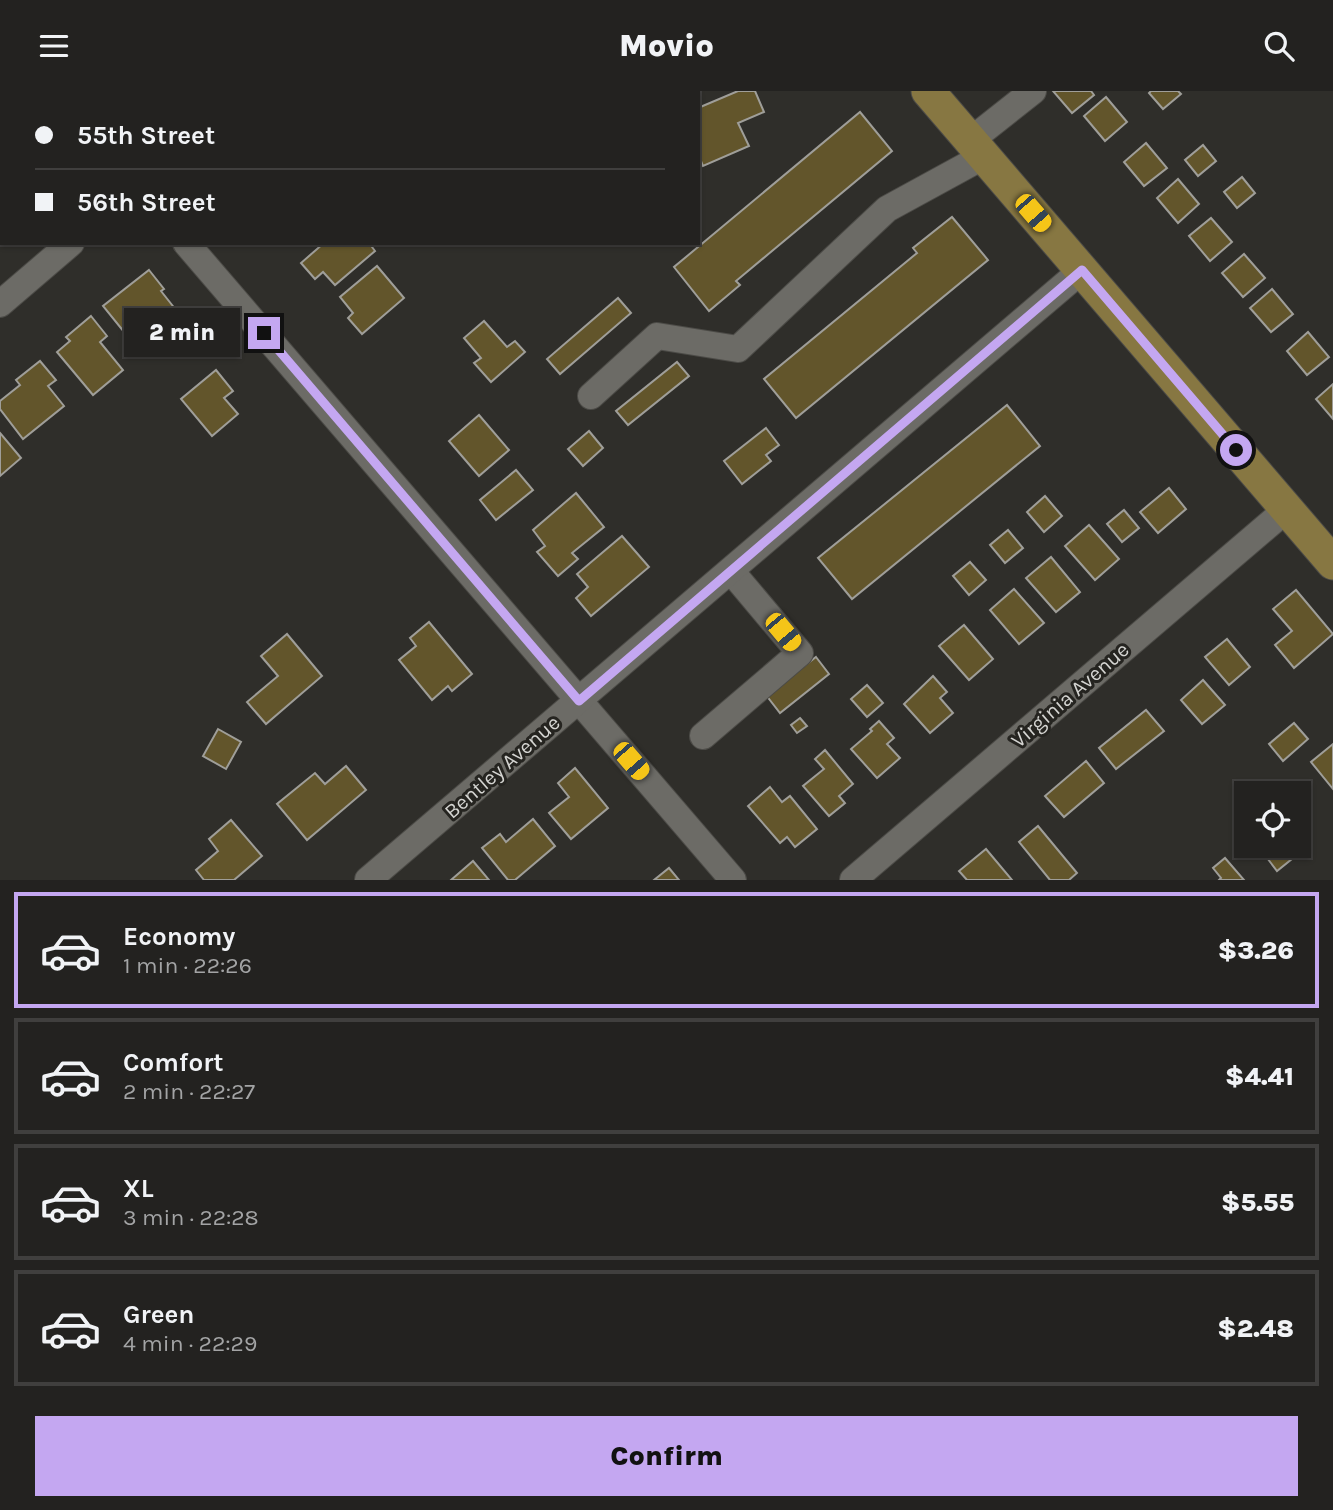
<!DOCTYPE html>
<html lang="en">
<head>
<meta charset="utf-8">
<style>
	:root { --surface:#232220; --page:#2f2f2d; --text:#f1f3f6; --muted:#a3a4a5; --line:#403f3e; --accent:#c4a7f1 }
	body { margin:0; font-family:Karla,sans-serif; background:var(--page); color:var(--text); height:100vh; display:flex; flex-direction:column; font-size:26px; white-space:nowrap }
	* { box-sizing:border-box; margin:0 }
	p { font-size:23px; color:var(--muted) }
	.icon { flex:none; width:38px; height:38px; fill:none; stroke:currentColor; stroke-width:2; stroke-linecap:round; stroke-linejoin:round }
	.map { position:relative; height:789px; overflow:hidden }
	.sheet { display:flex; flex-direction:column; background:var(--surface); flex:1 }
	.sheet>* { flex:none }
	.hud { position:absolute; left:0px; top:0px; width:700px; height:154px; box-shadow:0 2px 5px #0004,0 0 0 2px var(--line); display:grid; align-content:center; height:154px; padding:0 35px; background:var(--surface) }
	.tools { position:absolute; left:1234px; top:690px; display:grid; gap:14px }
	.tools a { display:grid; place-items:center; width:77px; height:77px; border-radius:0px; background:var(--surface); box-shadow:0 2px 5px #0004,0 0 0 2px var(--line); font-size:35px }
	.end { position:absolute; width:32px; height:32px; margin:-16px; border:9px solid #c4a7f1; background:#111; box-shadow:0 0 0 4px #111 }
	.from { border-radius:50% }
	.bubble { position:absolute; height:49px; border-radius:0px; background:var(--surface); box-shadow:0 2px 5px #0004,0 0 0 2px var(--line); font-size:23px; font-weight:800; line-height:49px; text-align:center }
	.car { position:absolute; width:21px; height:42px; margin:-21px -10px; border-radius:9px; box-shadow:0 0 5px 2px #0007; background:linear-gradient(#f5c518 24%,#345 0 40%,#f5c518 0 76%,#345 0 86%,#f5c518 0) }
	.hud b { display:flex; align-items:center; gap:24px; height:66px; font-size:26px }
	.hud b+b { border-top:2px solid var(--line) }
	.hud i { width:18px; height:18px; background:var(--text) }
	ul { padding:12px 0 0; list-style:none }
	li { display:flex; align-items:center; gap:21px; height:116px; margin:0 14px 10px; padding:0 21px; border:4px solid var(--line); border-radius:0px }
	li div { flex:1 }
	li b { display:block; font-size:26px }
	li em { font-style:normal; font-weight:800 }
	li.current { border-color:var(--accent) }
	li>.icon { width:63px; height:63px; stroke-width:1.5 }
	.action { display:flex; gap:14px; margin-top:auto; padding:14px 35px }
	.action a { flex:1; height:80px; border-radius:0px; background:var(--accent); color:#111; font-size:28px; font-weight:800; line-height:80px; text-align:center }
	header { display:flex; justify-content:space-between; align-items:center; height:91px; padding:0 35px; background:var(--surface); font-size:32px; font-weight:800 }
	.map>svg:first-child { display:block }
	.building { fill:#62552b; stroke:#9f9e99; stroke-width:2 }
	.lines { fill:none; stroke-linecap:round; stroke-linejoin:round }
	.minor-casing { stroke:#4c4b47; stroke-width:28 }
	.major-casing { stroke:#4c4b47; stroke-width:35 }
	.minor { stroke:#6c6b66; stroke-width:26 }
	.major { stroke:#877742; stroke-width:33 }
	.route { stroke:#c4a7f1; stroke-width:9 }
	.labels { text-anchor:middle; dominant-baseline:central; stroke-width:6; stroke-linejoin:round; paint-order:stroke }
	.street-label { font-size:21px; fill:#d4d4d1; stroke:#252420 }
</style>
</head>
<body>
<header><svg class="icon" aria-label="menu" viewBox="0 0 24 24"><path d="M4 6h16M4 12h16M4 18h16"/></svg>Movio<svg class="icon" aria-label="search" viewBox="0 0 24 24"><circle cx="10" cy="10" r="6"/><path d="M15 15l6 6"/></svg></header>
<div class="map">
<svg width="1333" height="789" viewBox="0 0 1333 789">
	<rect width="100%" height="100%" fill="#2f2e2a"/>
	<g class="building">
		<path d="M364,0H401L402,2H365Z"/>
		<path d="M491,0H565L567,2H493Z"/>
		<path d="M738,0H755L764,21L738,32L749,55L703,75L698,63V17Z"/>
		<path d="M1053,0H1091L1094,4L1072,22Z"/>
		<path d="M1151,0H1178L1181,3L1163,18L1149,2Z"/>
		<path d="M1106,6L1127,31L1105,50L1084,25Z"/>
		<path d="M860,21L892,60L736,190L740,194L709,220L674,176Z"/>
		<path d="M1146,52L1167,77L1144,95L1124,71Z"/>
		<path d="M1203,54L1216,70L1198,85L1185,69Z"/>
		<path d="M1242,86L1255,102L1237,117L1224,101Z"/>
		<path d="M1178,88L1199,113L1178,132L1157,107Z"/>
		<path d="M952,126L988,169L796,327L764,288L917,162L913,157Z"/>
		<path d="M1211,127L1232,151L1210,170L1189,145Z"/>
		<path d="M324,152H369L375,160L335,194L323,181L315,188L301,172Z"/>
		<path d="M1244,163L1265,187L1243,206L1222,182Z"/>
		<path d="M377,175L404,207L362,243L348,227L353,222L340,206Z"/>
		<path d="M149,179L164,198L161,200L176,219L133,252L103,215Z"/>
		<path d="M1272,198L1293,223L1271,241L1250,217Z"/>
		<path d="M618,207L631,222L560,283L547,268Z"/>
		<path d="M91,225L107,245L100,251L123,279L93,304L57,261L70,250L66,246Z"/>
		<path d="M484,230L507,256L515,250L525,261L491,291L474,272L481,267L464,247Z"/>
		<path d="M1308,241L1329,266L1307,284L1287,260Z"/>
		<path d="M40,270L56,289L48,295L64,315L23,348L0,318V310L20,294L16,289Z"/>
		<path d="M677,271L689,285L628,334L616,320Z"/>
		<path d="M216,279L233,300L224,307L238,323L212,345L181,308Z"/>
		<path d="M1333,293V328L1316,308Z"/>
		<path d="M1007,314L1040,355L852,508L818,467Z"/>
		<path d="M479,324L509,359L479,385L449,350Z"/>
		<path d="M766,337L779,354L766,364L771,370L742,393L724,370Z"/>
		<path d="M589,340L603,357L583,375L568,358Z"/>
		<path d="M0,342L21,367L0,385Z"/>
		<path d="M516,379L533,399L496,429L480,409Z"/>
		<path d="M1169,397L1186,418L1158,442L1140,421Z"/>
		<path d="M576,402L604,436L572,462L578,468L558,485L537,461L545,455L533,439Z"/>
		<path d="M1045,405L1062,425L1044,441L1027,421Z"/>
		<path d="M1124,419L1139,437L1122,451L1107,433Z"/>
		<path d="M1089,434L1119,468L1095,489L1065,455Z"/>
		<path d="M1008,439L1023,457L1005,472L990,454Z"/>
		<path d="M622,445L649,476L591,525L576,507L588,496L577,483Z"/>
		<path d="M1051,466L1080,501L1056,521L1026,487Z"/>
		<path d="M970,471L986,489L969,504L953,485Z"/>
		<path d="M1014,498L1044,532L1019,553L990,519Z"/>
		<path d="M1296,499L1333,543L1294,577L1275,554L1292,540L1273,518Z"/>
		<path d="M429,531L472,583L452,600L448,595L432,609L399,569L416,555L410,547Z"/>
		<path d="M964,534L993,568L969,589L939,555Z"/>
		<path d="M287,543L322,585L266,633L247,611L278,585L261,565Z"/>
		<path d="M1227,548L1250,576L1229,594L1205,566Z"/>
		<path d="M816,566L829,583L780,622L766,604Z"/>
		<path d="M933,585L947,601L940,607L953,622L930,642L904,613Z"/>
		<path d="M1203,589L1225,614L1202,633L1181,609Z"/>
		<path d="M867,594L883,612L867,626L851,608Z"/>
		<path d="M1146,619L1164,640L1116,678L1099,657Z"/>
		<path d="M800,627L807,635L797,642L791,634Z"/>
		<path d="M879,630L894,647L887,653L900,667L877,687L851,658L872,640L870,638Z"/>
		<path d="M1294,632L1308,648L1283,670L1269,653Z"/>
		<path d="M218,638L241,651L226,678L203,665Z"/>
		<path d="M1333,653V698L1311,671Z"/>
		<path d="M825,659L853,693L839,705L845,712L829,725L803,695L824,678L815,668Z"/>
		<path d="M1086,670L1104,692L1064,726L1045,705Z"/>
		<path d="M346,675L366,699L307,749L277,713L315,682L325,693Z"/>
		<path d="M575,677L608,717L571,748L549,722L569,706L558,692Z"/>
		<path d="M770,696L782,711L790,705L817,738L795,756L787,746L780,752L748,715Z"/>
		<path d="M533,728L555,755L515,789H508L482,757L500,743L506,751Z"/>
		<path d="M231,729L262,765L234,789H204L196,779L218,760L209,748Z"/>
		<path d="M1038,735L1077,782L1069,789H1050L1019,751Z"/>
		<path d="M1298,753L1303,759L1277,780L1261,759L1268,754Z"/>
		<path d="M986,758L1012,789H967L959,780Z"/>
		<path d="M1225,767L1244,789H1219L1221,787L1213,777Z"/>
		<path d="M473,770L489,789H451Z"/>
		<path d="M669,777L679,789H654Z"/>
	</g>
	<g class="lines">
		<defs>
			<g id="minor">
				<path d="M55,0L57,2"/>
				<path d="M447,0L448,2"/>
				<path d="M247,2L249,0"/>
				<path d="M634,2L636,0"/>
				<path d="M971,49L1033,0"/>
				<path d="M186,152L733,789"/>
				<path d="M0,213L71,152"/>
				<path d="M591,305L657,245L738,258L887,118L984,65"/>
				<path d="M703,645L800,562L731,480"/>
				<path d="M368,789L1082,179"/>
				<path d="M853,789L1287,418"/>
			</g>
			<path id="major" d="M928,0L1333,472"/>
		</defs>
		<use href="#minor" class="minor-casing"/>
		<use href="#major" class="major-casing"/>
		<use href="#minor" class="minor"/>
		<use href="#major" class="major"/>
	</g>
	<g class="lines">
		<path class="route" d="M264,242L579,610L1082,179L1236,359"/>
	</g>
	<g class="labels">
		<g class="street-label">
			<text transform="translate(1070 604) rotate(-41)">Virginia Avenue</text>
			<text transform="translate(502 676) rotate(-41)">Bentley Avenue</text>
		</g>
	</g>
</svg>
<div class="tools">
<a><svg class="icon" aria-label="locate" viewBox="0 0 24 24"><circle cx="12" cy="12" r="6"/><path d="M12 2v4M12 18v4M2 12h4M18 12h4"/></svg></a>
</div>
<i class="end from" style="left:1236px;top:359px"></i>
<i class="end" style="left:264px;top:242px"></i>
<div class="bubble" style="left:124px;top:217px;width:116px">2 min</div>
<i class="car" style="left:1033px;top:122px;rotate:139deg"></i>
<i class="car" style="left:783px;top:541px;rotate:140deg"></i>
<i class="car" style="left:631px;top:670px;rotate:139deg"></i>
<div class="hud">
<b><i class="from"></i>55th Street</b>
<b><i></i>56th Street</b>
</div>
</div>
<section class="sheet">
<ul>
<li class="current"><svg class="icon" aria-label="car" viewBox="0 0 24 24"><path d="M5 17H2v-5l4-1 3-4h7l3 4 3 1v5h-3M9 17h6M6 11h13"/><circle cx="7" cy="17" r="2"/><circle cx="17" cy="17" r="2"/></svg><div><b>Economy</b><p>1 min · 22:26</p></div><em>$3.26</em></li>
<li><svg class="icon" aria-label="car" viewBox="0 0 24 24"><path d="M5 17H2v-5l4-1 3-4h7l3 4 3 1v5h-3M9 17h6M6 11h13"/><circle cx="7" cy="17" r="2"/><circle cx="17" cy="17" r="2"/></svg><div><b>Comfort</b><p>2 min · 22:27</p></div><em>$4.41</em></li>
<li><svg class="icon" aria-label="car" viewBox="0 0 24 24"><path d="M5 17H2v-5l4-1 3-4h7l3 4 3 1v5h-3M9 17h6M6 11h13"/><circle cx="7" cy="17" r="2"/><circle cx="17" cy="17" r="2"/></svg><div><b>XL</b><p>3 min · 22:28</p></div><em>$5.55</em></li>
<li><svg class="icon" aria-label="car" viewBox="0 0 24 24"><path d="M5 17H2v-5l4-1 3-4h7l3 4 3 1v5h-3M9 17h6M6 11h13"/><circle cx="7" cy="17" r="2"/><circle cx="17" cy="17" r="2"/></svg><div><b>Green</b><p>4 min · 22:29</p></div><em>$2.48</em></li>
</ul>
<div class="action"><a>Confirm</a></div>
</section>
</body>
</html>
